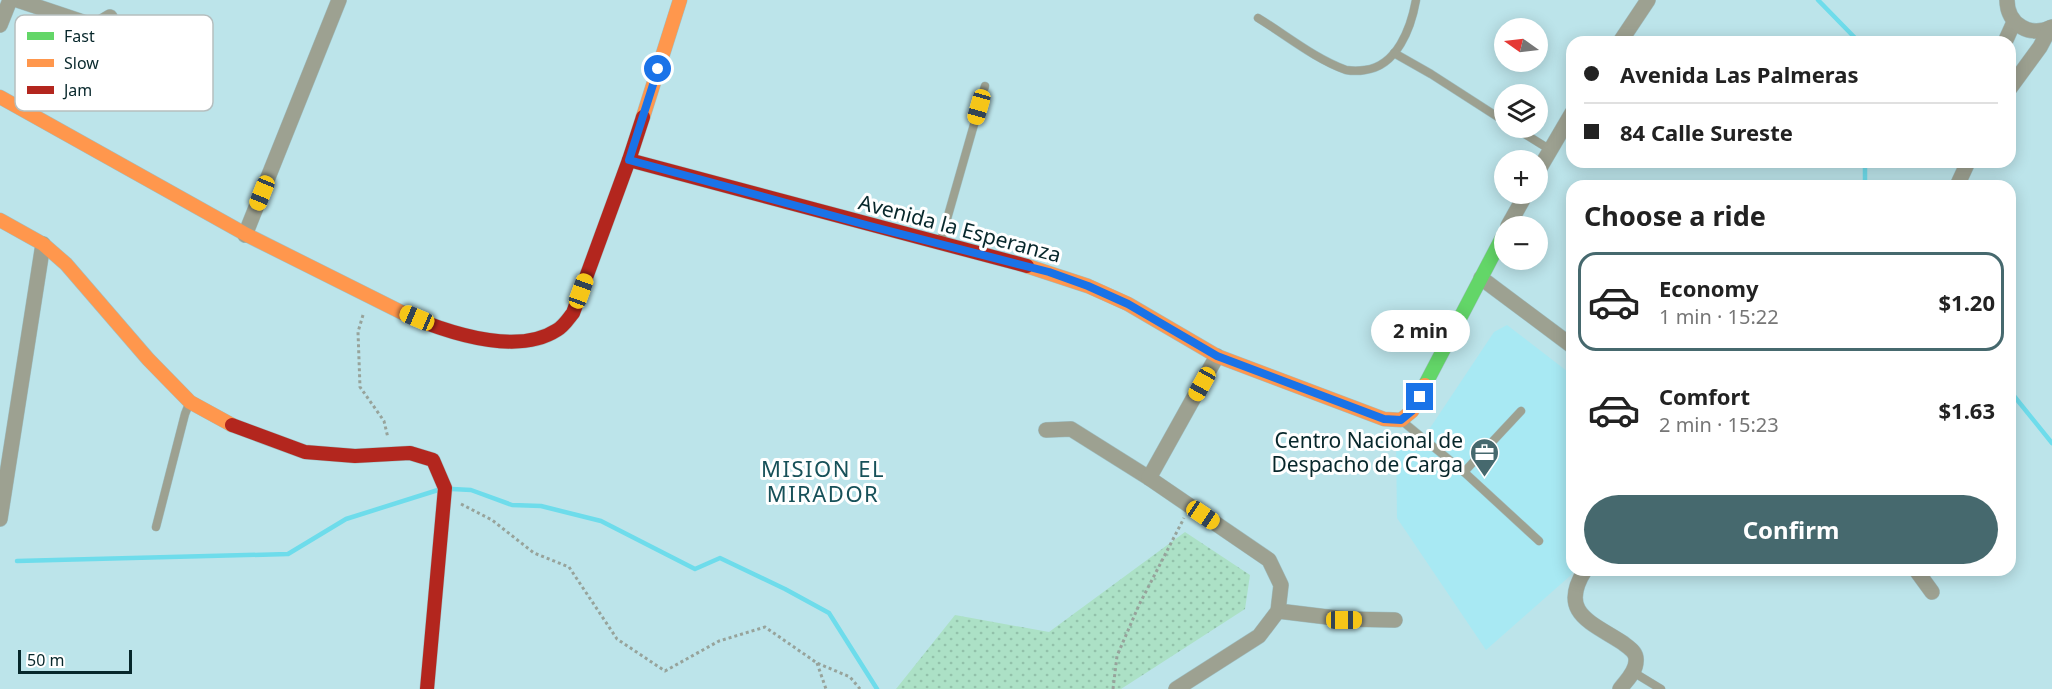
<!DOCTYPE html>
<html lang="en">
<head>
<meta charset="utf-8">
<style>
	:root { --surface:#fff; --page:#f6f6f6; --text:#222; --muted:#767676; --line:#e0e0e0; --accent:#46696e }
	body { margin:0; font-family:"Noto Sans",sans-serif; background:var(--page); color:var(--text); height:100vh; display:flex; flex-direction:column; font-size:22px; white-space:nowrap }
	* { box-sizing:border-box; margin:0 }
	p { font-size:20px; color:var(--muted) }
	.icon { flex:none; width:33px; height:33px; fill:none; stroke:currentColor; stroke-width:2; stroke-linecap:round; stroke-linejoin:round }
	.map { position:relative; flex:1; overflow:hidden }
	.sheet { position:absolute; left:1566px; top:180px; width:450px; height:396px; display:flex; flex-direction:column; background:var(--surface); border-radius:18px; box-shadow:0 3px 15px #0003 }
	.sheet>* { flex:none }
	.banner { position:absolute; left:1566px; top:36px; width:450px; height:132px; border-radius:18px; box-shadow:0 3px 15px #0003; display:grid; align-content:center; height:132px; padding:0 18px; background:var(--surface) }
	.needle { width:39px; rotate:284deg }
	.controls { position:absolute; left:1494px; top:18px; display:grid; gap:12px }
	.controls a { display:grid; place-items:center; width:54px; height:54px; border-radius:50%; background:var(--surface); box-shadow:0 3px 15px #0003; font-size:30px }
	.scale { position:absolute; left:18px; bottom:15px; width:114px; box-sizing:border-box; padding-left:6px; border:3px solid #07272b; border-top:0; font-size:16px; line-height:21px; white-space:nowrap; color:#07272b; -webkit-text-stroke:4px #fff; paint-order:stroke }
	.end { position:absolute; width:27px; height:27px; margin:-14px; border:8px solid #1a73e8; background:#fff; box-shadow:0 0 0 3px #fff }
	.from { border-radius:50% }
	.bubble { position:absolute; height:42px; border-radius:21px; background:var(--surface); box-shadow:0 3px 15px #0003; font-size:20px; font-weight:700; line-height:42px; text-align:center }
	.car { position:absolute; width:18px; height:36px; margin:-18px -9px; border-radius:8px; box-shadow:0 0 4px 2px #0007; background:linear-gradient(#f5c518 24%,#345 0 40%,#f5c518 0 76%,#345 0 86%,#f5c518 0) }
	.banner b { display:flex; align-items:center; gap:21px; height:57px; font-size:22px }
	.banner b+b { border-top:2px solid var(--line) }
	.banner i { width:15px; height:15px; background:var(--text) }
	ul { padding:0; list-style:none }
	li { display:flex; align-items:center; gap:18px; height:99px; margin:0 12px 9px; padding:0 6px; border:3px solid transparent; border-radius:18px }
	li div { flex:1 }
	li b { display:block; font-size:22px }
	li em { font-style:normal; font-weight:700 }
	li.selected { border-color:var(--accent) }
	li>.icon { width:54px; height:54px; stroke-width:1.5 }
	h2 { padding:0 18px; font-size:27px; line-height:72px }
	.primary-button { display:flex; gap:12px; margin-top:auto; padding:12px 18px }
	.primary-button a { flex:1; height:69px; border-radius:36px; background:var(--accent); color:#fff; font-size:24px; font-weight:700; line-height:69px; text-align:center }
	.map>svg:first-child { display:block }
	.built { fill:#a8e9f3 }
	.grass { fill:url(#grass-dots) }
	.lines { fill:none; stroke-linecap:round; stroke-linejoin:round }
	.stream { stroke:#6edceb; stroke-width:4.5 }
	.lane-casing { stroke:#9fc0c4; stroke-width:9 }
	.street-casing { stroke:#9fc0c4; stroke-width:16 }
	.fast-casing { stroke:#9fc0c4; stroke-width:15 }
	.slow-casing { stroke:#9fc0c4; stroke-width:15 }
	.jam-casing { stroke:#9fc0c4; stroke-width:15 }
	.path { stroke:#97a39b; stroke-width:3; stroke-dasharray:3 3; stroke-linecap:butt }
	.lane { stroke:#9da191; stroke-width:8 }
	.street { stroke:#9da191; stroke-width:15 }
	.fast { stroke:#63d668; stroke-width:14 }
	.slow { stroke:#ff974d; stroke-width:14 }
	.jam { stroke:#b3261e; stroke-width:14 }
	.route { stroke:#1a73e8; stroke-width:8 }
	.labels { text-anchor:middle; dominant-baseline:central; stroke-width:6; stroke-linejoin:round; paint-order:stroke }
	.street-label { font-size:21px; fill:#07272b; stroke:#fff }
	.poi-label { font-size:21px; fill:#07272b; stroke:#fff; text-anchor:end }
	.neighbourhood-label { font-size:22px; letter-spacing:1.5px; fill:#175159; stroke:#fff }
	.key { fill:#fff; stroke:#b5bebf; stroke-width:1.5 }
	.key-label { font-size:16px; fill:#07272b }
</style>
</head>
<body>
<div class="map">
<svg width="2052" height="689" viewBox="0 0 2052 689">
	<defs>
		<pattern id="grass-dots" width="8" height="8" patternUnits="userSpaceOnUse" patternTransform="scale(1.5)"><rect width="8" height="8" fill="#ace1c6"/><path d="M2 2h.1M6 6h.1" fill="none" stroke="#92c1aa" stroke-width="1.8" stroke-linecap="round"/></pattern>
	</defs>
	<rect width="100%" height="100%" fill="#bce4ea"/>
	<path class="built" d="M1507,325L1572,375V570H1574L1570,576L1486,650L1397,518L1396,437H1424L1494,332Z"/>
	<path class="grass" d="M1185,532L1250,575L1245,609L1121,689H896L955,615L1049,632Z"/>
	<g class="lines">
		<g class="stream">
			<path d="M1818,0L1859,42"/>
			<path d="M1865,162V186"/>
			<path d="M2010,391L2052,443"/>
			<path d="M452,489L471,490L512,505L541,506L601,521L695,569L720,558L785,589L829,613L877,689"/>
			<path d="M17,561L288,554L346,519L438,490"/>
		</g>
		<defs>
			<g id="lane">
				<path d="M1258,18C1286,35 1315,59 1346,70C1352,71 1359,71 1365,70C1397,66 1411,28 1416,0"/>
				<path d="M1394,53L1431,74L1504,121"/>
				<path d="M1515,128L1549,149"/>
				<path d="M941,240L985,86"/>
				<path d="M1402,421L1464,472L1539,541"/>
				<path d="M1464,472L1521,411"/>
				<path d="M156,527L185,414L189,404"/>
				<path d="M1633,672L1661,689"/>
			</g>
			<g id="street">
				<path d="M17,0L92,25L100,23L110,17"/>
				<path d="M2007,0C2007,25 2031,38 2052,27"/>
				<path d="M0,25L10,0"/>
				<path d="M1620,42L1648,0"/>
				<path d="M2005,42L2014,22"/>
				<path d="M2010,88L2040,47L2050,28"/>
				<path d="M1538,171L1572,113"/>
				<path d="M1957,186L1968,162"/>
				<path d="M1508,226L1526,194"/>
				<path d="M245,235L339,0"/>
				<path d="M1481,278L1572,346"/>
				<path d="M1046,430L1071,429L1149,478"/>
				<path d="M0,519L43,244"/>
				<path d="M1585,570C1558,613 1591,622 1623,643C1629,648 1637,652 1636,661C1636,672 1626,681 1620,689"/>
				<path d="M1916,570L1932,592"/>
				<path d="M1278,611L1344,619L1395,620"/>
				<path d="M1176,689L1259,636L1278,611L1281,585L1269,560L1149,478L1217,356"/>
			</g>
			<path id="fast" d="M1425,385L1504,234"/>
			<g id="slow">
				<path d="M0,97L247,235L411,317"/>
				<path d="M643,117L680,0"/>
				<path d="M0,220L43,244L66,264L148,359L190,402L232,425"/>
				<path d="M1027,266L1088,286L1128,304L1217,356L1384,419L1401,420L1412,411L1425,385"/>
			</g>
			<g id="jam">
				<path d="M629,160L1027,266"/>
				<path d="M411,317C450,333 517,356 557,330C564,326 568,319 573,313L629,160L643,117"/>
				<path d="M232,425L305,452L355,456L410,453L433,460L445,488L427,689"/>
			</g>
		</defs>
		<use href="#lane" class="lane-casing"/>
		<use href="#street" class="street-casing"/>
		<use href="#fast" class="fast-casing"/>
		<use href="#slow" class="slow-casing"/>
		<use href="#jam" class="jam-casing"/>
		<g class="path">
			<path d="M363,315L358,332L360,387L384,421L388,438"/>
			<path d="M461,504L492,520L534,553L569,567L617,639L665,671L719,641L765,627L817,663L850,677L860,689"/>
			<path d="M817,663L826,689"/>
			<path d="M1113,689L1117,656L1139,605L1184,518"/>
		</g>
		<use href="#lane" class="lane"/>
		<use href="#street" class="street"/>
		<use href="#fast" class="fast"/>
		<use href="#slow" class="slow"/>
		<use href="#jam" class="jam"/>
	</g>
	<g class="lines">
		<path class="route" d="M658,69L629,160L870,226L1049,272L1088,286L1128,304L1217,356L1384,419L1401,420L1412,411L1420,397"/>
	</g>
	<defs>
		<symbol id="office-pin" viewBox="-11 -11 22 30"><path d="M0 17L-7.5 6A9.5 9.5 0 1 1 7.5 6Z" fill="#46696e" stroke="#fff"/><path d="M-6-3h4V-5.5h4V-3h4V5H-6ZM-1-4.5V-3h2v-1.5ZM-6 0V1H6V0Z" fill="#fff"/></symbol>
	</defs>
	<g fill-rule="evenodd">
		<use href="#office-pin" x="1468" y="436" width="33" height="45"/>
	</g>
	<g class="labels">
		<g class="street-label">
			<text transform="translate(960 228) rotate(15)">Avenida la Esperanza</text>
		</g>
		<g class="poi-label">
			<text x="1463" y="440">Centro Nacional de<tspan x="1463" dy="24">Despacho de Carga</tspan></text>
		</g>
		<g class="neighbourhood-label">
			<text x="823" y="468">MISION EL<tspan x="823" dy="25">MIRADOR</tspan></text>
		</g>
	</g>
	<rect x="15" y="15" width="198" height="96" rx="9" class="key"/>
	<rect x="27" y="32" width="27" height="8" fill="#63d668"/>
	<rect x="27" y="59" width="27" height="8" fill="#ff974d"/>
	<rect x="27" y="86" width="27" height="8" fill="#b3261e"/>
	<g class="key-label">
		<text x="64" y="42">Fast</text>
		<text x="64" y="69">Slow</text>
		<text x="64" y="96">Jam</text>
	</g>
</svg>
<div class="controls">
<a><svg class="needle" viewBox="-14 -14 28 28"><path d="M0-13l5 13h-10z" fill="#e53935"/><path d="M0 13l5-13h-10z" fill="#767676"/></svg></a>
<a><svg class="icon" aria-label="layers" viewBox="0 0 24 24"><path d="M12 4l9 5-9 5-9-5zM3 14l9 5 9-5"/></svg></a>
<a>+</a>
<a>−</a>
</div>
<div class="scale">50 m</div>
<i class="end from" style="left:658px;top:69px"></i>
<i class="end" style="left:1420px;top:397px"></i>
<div class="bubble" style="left:1371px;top:310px;width:99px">2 min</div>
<i class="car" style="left:979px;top:107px;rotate:196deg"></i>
<i class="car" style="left:262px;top:193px;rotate:202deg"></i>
<i class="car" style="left:581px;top:291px;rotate:20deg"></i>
<i class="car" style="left:417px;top:318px;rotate:293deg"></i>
<i class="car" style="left:1202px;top:384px;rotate:209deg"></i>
<i class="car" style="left:1203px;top:515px;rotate:124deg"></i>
<i class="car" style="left:1344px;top:620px;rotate:90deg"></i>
<div class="banner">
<b><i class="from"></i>Avenida Las Palmeras</b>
<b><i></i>84 Calle Sureste</b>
</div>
<section class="sheet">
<h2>Choose a ride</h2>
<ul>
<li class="selected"><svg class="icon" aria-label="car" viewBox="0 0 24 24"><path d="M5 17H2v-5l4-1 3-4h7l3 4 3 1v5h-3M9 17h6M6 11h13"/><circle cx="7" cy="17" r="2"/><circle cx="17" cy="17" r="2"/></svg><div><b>Economy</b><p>1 min · 15:22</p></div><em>$1.20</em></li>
<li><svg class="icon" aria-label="car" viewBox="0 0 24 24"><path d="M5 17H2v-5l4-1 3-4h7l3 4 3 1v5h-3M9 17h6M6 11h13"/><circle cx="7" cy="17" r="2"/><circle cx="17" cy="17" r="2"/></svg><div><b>Comfort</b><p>2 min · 15:23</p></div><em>$1.63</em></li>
</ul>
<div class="primary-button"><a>Confirm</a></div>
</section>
</div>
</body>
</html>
